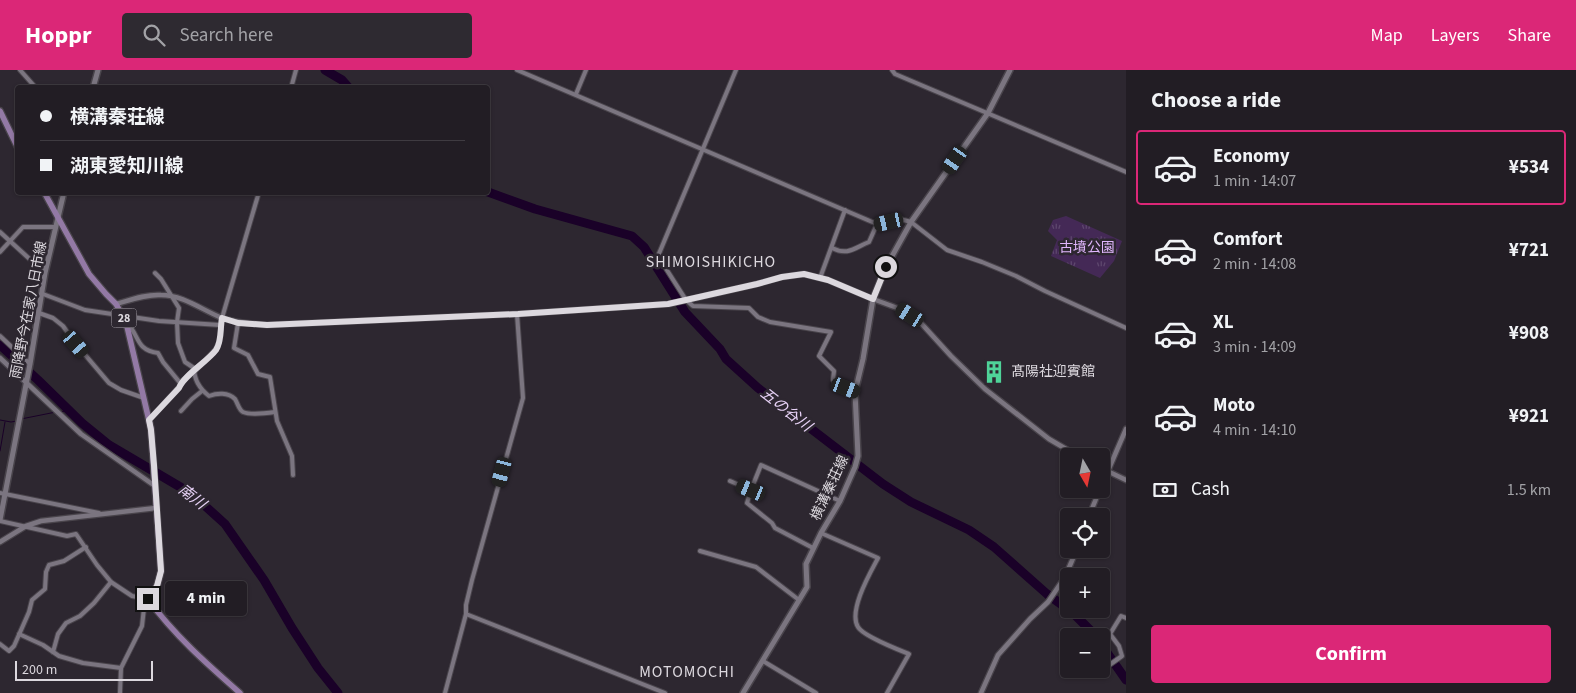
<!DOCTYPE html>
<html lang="en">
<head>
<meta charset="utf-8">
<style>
	:root { --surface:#221d24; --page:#2e2a31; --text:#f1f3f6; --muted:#a2a2a6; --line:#3f3b41; --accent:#db2777 }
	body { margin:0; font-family:"Source Sans 3","Noto Sans JP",sans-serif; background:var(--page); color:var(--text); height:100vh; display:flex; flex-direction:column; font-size:19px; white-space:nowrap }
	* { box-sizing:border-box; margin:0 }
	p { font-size:16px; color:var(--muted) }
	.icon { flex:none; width:28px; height:28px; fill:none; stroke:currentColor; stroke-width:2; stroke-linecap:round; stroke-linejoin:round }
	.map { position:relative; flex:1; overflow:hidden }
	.sheet { display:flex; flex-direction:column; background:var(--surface); width:450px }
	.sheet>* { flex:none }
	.top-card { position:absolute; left:15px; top:15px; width:475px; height:110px; border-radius:5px; box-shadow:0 1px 4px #0004,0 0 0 1px var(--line); display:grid; align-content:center; height:110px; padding:0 25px; background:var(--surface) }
	.needle { width:32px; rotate:171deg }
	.fabs { position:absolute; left:1060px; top:378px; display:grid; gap:10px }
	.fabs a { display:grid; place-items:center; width:50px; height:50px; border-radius:5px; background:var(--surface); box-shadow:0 1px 4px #0004,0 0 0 1px var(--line); font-size:25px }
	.scale { position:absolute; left:15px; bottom:12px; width:138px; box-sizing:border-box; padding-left:5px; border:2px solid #dcd8de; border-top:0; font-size:14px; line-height:18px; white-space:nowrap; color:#dcd8de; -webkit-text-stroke:4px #2d2730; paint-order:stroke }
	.end { position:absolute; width:22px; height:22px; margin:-11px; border:6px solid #dcd8de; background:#111; box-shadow:0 0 0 2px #111 }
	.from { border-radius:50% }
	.bubble { position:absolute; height:35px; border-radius:5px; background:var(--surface); box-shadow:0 1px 4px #0004,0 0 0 1px var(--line); font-size:16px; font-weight:700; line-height:35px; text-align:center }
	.car { position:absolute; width:15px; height:30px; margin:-15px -8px; border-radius:6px; box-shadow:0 0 4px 1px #0007; background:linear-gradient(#222 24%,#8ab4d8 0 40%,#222 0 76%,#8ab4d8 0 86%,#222 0) }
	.top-card b { display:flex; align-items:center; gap:18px; height:48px; font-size:19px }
	.top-card b+b { border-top:1px solid var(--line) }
	.top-card i { width:12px; height:12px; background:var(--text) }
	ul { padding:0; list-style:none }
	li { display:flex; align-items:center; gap:15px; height:75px; margin:0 10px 8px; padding:0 15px; border:2px solid transparent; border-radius:5px }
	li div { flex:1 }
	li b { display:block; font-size:19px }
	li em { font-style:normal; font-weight:700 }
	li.active { border-color:var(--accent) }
	li>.icon { width:45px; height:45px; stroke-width:1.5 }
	h2 { padding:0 25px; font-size:22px; line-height:60px }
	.pay { display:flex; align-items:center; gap:12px; height:55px; padding:0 25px; font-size:19px }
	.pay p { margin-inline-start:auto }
	.action { display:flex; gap:10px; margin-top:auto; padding:10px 25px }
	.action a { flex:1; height:58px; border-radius:5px; background:var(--accent); color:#fff; font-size:20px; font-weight:700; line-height:58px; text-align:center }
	header { display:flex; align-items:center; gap:30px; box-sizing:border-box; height:70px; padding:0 25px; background:var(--accent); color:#fff }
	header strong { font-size:24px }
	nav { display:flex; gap:28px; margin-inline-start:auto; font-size:18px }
	.search { width:350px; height:45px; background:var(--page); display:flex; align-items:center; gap:12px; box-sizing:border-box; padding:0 18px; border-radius:5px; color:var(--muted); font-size:19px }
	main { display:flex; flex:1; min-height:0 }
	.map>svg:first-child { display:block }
	.park { fill:url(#park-tufts) }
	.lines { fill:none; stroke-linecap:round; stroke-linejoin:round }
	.stream { stroke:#1a0128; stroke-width:1 }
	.river { stroke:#1a0128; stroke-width:9 }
	.minor-casing { stroke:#49444b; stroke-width:6 }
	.tertiary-casing { stroke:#49444b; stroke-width:7 }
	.secondary-casing { stroke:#49444b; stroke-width:8 }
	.primary-casing { stroke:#49444b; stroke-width:8 }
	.minor { stroke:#7b7580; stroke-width:4 }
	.tertiary { stroke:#7b7580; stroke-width:4.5 }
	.secondary { stroke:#7b7580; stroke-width:5 }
	.primary { stroke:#9379a5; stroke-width:5.5 }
	.route { stroke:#dcd8de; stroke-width:6 }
	.labels { text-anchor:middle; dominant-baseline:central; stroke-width:5; stroke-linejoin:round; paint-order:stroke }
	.shield { fill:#2d2730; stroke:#a8a3aa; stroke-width:1 }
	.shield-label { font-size:12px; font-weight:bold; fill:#dcd8de }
	.park-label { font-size:14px; fill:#dfb5fc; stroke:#2d2730 }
	.street-label { font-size:14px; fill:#dcd8de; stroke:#2d2730 }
	.poi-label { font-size:14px; fill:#dcd8de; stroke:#2d2730; text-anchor:start }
	.water-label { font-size:15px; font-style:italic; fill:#e7d2f6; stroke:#2d2730 }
	.quarter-label { font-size:16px; letter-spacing:1px; fill:#dcd8de; stroke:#2d2730 }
</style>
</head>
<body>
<header>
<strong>Hoppr</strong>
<div class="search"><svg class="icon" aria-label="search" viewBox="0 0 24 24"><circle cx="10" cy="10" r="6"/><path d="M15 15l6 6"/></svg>Search here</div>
<nav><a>Map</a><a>Layers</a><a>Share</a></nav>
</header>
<main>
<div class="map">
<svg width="1126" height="623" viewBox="0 0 1126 623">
	<defs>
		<pattern id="park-tufts" width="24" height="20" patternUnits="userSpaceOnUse" patternTransform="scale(1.25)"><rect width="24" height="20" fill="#442956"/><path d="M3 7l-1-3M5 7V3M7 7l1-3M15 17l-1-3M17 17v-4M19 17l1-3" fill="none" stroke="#5e476e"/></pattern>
	</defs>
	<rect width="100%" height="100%" fill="#2d2730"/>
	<path class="park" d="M1066,146L1122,171L1114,191L1100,208L1051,186L1057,170L1048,161L1053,150Z"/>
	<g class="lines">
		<g class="stream">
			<path d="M60,342L70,340"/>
			<path d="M21,349L56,342"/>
			<path d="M0,350L11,352L17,351"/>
			<path d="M0,381L5,352"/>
		</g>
		<g class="river">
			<path d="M325,0L342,10L349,18"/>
			<path d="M488,122L535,139L632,166L644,177L685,242L720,279L726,289L758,318L883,414L911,432L969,460L994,477L1047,524L1072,542L1096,566"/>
			<path d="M0,275L38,310L82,353L109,375L182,418L204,435L225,454L264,510L292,558L318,598L338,623"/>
			<path d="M1101,574L1126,610"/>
		</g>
		<defs>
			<g id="minor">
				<path d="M20,0L36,18"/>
				<path d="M517,0L877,154L900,149L911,152L947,180L982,192L1016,206L1045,221L1126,258"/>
				<path d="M736,0L658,186L686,230L693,236L749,238L758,247L770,252L831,262L819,286L834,301L833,310L836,315L855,322"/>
				<path d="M892,0L895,4L1126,102"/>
				<path d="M291,18L296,0"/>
				<path d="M576,24L586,0"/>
				<path d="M0,162L45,203"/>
				<path d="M832,178C848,186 854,178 869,172L877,154"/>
				<path d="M0,182L23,157H56"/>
				<path d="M155,203L161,209L179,238L177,252L178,273L185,292L194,298C194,310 200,319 209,326C217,323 228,322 235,329C238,334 239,340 243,342C250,345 268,343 275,342"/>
				<path d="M820,208L845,140"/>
				<path d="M43,224L85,240L159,251L220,255"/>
				<path d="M39,243L53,248L63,256L76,274L109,313L121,320L144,328"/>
				<path d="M126,252C140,265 135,280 158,283L163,292L181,314"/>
				<path d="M238,253L234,278L248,285L258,304L270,307L277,351L292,386L293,405"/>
				<path d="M0,266L30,294"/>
				<path d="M181,341L192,329L202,321"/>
				<path d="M149,350L179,317L182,311L194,302L216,279L220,270L222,248L259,122"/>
				<path d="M730,411L751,420L761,395L840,431"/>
				<path d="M751,420L747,433L772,453L775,458L813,478"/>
				<path d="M0,423L99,443"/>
				<path d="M0,451L67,466L76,464L97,495L111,512L132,526L148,529L144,538L142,556L121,598L120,623"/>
				<path d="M821,463L878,488C870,503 848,541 858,557C863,566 899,580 909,584L887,623"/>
				<path d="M700,481L756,497L799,530"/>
				<path d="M466,544L665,623"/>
				<path d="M19,564L43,575L59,586L83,593L121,598"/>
				<path d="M0,574L9,581L14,576L29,542L32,530L45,519L46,502L49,495L64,491L86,477"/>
				<path d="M53,582L58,564L66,553L80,546L94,533L111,512"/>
				<path d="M763,591L816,623"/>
				<path d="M1105,598L1122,586L1119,576L1110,564L1121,546L1126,548"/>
				<path d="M445,623L466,544V535L472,510L523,328L517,244"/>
			</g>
			<g id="tertiary">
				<path d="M116,234C130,230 146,224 161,225C183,225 202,240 222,248C237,253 252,254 267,255L517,244L669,234L757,214L782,207L804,204L828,210L873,229L900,239L920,252L951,286L985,319L1049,369L1078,386"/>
				<path d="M0,288L81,364L155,416"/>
				<path d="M1101,398L1126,410"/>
				<path d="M1101,417L1126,359"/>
				<path d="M1089,446L1100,419"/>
				<path d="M0,472L26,456L41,451L156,438"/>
				<path d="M981,623L998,585L1030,549L1048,532L1065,507L1077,479"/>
			</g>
			<g id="secondary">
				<path d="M93,18L98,0"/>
				<path d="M0,450L30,294L45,203L64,122"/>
				<path d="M743,623L807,517L806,494L821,463L840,431L855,397L858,386L855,322L863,289L873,229L886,197L911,152L988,43L1010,0"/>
			</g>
			<g id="primary">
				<path d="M0,41L18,78"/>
				<path d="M44,122L89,204L106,224L116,234L126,252L151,359L161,501L157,516L148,529C174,565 207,594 240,623"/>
			</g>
		</defs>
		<use href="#minor" class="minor-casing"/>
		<use href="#tertiary" class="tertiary-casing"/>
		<use href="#secondary" class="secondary-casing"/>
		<use href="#primary" class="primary-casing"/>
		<use href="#minor" class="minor"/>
		<use href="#tertiary" class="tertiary"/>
		<use href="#secondary" class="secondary"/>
		<use href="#primary" class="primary"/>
	</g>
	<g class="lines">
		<path class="route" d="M148,529L157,516L161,501L154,395L151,360L149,350L179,318C184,305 207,292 216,280C222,271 220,258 222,248L238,253L267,255L518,244L668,234L757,214L782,207L804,204L828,210L873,229L886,197"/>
	</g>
	<defs>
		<symbol id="building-bare" viewBox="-9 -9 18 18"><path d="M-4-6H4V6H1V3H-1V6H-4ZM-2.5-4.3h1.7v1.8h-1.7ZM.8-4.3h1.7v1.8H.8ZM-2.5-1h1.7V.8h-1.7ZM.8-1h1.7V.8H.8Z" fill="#4fd399" stroke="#2d2730" stroke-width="2.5" paint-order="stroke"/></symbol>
	</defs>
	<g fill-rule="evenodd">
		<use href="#building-bare" x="978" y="286" width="32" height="32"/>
	</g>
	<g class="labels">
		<rect class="shield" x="111.5" y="238.5" width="25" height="19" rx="4"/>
		<g class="shield-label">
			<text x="124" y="248">28</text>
		</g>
		<g class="park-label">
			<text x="1087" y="178">古墳公園</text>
		</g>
		<g class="street-label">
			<text transform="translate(29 240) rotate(-79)">雨降野今在家八日市線</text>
			<text transform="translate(830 418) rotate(-65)">横溝秦荘線</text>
		</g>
		<g class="poi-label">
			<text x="1011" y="302">髙陽社迎賓館</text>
		</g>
		<g class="water-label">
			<text transform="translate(786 340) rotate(38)">五の谷川</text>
			<text transform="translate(192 427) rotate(38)">南川</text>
		</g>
		<g class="quarter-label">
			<text x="711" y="192">SHIMOISHIKICHO</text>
			<text x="687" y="602">MOTOMOCHI</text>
		</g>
	</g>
</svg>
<div class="fabs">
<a><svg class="needle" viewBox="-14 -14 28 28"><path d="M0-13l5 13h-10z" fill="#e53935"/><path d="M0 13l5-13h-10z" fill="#a2a2a6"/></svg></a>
<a><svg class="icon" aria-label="locate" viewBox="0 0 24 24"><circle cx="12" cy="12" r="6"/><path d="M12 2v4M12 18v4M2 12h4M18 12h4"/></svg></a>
<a>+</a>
<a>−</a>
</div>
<div class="scale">200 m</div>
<i class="end from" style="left:886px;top:197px"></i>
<i class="end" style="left:148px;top:529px"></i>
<div class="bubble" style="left:165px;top:511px;width:82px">4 min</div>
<i class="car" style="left:955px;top:90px;rotate:215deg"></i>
<i class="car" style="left:889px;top:152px;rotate:257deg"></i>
<i class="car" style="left:910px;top:245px;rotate:303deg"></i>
<i class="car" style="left:76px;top:274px;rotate:139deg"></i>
<i class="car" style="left:846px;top:318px;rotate:111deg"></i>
<i class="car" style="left:502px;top:402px;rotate:195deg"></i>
<i class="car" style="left:751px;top:420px;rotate:292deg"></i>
<div class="top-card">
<b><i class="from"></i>横溝秦荘線</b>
<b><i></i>湖東愛知川線</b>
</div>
</div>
<section class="sheet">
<h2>Choose a ride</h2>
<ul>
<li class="active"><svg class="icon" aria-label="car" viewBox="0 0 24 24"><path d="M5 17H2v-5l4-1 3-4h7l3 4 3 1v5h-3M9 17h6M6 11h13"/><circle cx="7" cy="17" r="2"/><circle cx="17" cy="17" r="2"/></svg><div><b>Economy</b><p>1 min · 14:07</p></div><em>¥534</em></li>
<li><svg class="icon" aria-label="car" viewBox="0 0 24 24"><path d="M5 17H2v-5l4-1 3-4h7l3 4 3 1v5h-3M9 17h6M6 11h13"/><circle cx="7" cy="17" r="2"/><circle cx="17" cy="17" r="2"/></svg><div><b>Comfort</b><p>2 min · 14:08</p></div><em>¥721</em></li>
<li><svg class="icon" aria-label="car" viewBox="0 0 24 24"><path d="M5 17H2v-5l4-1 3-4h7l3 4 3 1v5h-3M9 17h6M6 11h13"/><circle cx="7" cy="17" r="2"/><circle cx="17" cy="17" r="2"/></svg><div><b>XL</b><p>3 min · 14:09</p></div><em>¥908</em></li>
<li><svg class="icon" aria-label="car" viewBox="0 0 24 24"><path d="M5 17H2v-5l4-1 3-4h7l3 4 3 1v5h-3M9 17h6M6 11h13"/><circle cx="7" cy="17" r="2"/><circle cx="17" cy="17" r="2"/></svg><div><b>Moto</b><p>4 min · 14:10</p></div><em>¥921</em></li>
</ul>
<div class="pay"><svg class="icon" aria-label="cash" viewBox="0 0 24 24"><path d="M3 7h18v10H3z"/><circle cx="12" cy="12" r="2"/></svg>Cash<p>1.5 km</p></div>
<div class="action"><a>Confirm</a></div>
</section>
</main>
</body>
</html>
